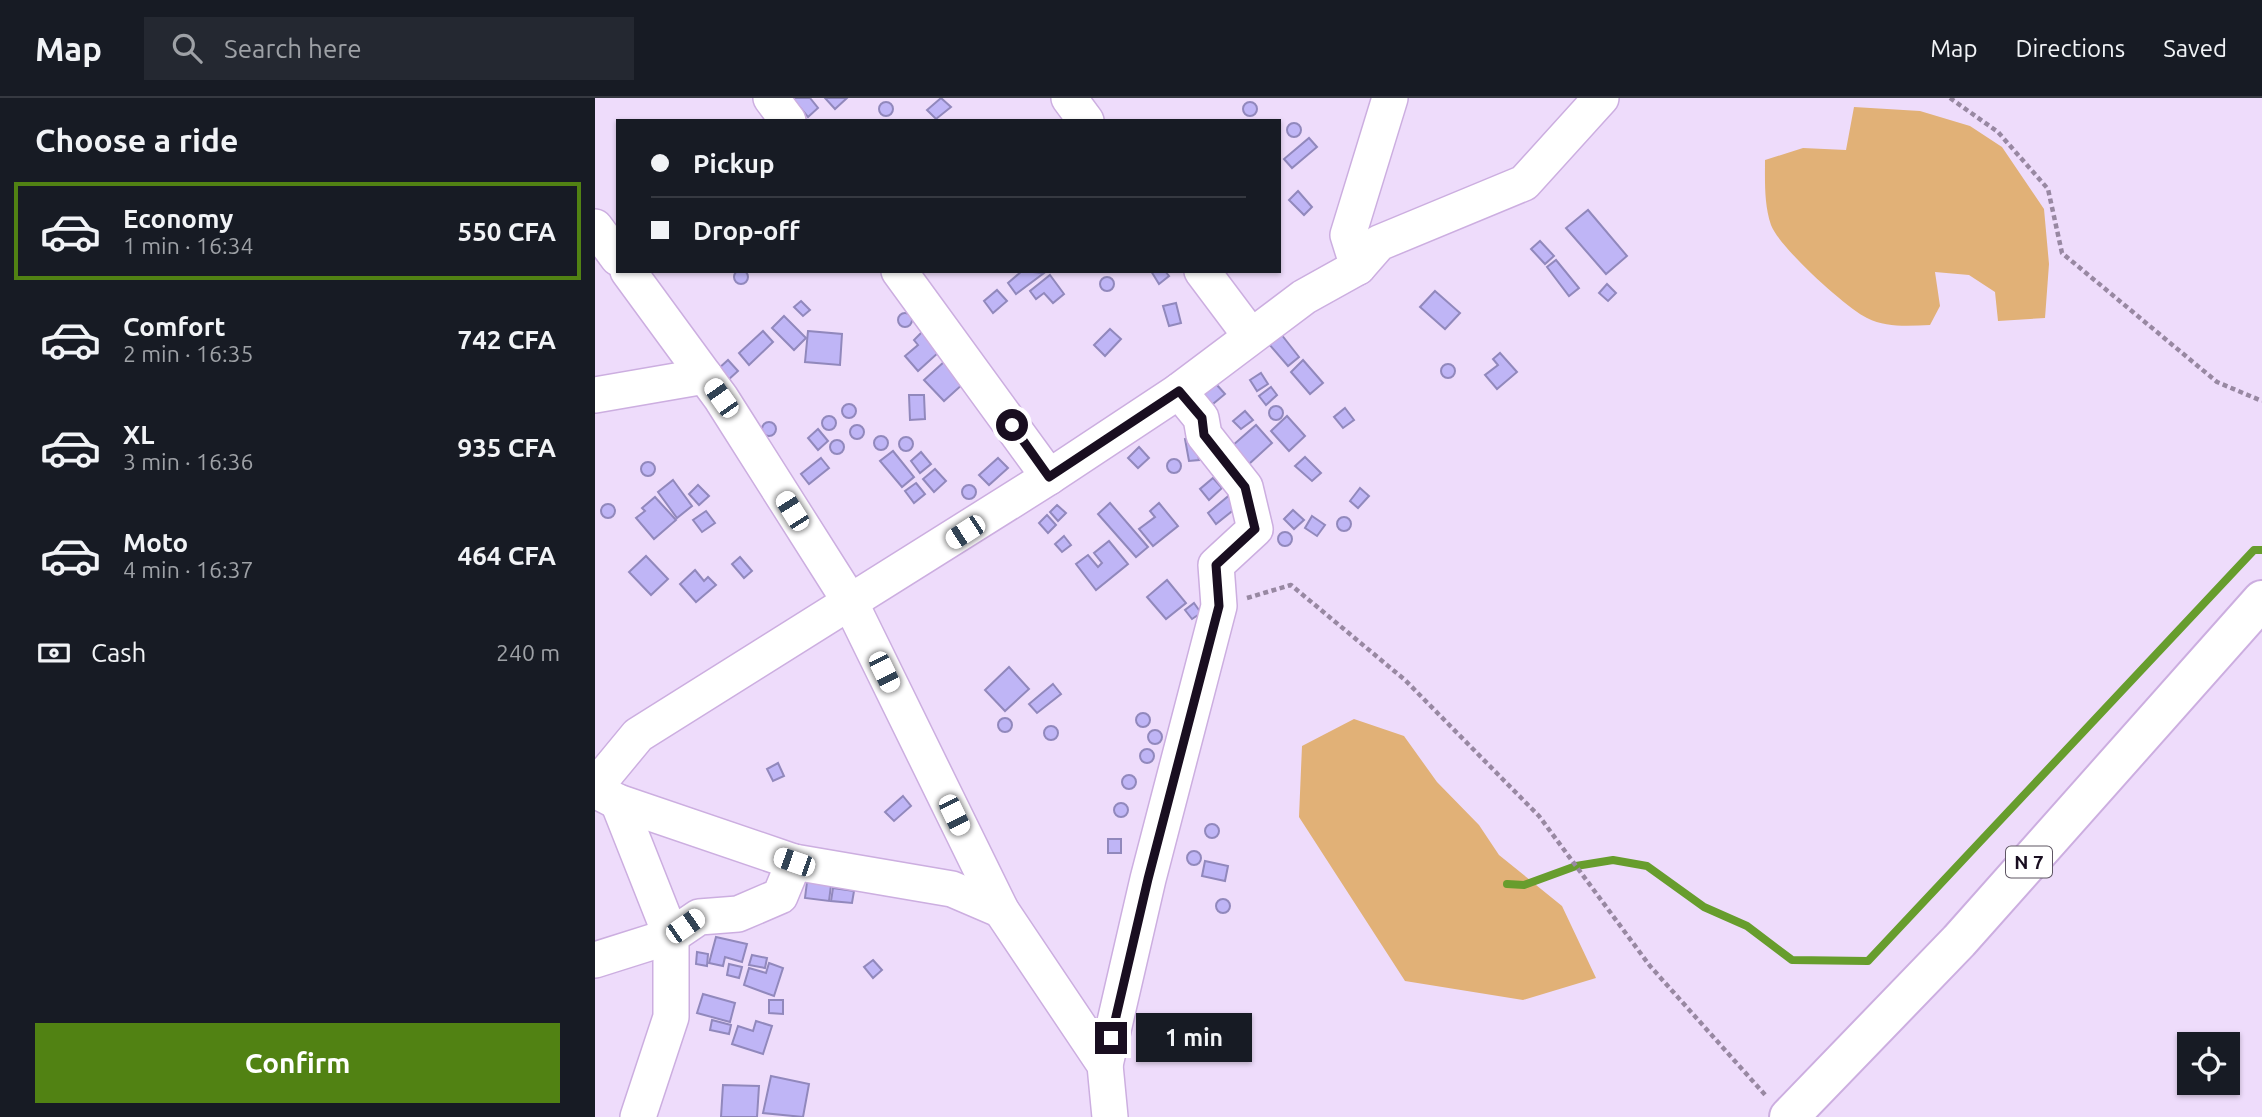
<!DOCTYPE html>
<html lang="en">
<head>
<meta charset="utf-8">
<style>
	:root { --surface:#171b24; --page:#242831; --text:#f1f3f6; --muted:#9ea1a6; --line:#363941; --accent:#518213 }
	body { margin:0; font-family:Ubuntu,sans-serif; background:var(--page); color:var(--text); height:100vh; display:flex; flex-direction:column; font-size:26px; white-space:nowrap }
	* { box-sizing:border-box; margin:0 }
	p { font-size:23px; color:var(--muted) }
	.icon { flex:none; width:38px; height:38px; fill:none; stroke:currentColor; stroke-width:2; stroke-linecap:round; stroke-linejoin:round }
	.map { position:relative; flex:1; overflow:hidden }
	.drawer { display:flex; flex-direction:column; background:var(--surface); width:595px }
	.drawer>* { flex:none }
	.top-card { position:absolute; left:21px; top:21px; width:665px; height:154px; border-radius:0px; box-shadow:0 2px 5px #0004; display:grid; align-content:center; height:154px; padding:0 35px; background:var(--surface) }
	.fabs { position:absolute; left:1582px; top:934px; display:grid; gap:14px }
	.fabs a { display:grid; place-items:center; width:63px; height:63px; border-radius:0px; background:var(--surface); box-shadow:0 2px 5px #0004; font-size:35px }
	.end { position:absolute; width:32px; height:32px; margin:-16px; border:9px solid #190e20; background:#fff; box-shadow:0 0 0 4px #fff }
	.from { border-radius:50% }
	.bubble { position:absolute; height:49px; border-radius:0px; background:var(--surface); box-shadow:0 2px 5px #0004; font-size:23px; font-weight:700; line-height:49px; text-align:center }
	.car { position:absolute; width:21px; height:42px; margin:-21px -10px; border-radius:9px; box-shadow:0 0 5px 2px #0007; background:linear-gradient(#fff 24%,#345 0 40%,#fff 0 76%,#345 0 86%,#fff 0) }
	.top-card b { display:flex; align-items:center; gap:24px; height:66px; font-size:26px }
	.top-card b+b { border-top:2px solid var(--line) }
	.top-card i { width:18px; height:18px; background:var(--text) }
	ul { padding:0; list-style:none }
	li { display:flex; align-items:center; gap:21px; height:98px; margin:0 14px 10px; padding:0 21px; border:4px solid transparent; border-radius:0px }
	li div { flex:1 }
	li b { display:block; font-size:26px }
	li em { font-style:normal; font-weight:700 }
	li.selected { border-color:var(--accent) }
	li>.icon { width:63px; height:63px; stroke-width:1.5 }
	h2 { padding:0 35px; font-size:32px; line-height:84px }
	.pay { display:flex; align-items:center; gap:18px; height:77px; padding:0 35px; font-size:26px }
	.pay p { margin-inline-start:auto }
	.primary-button { display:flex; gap:14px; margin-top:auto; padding:14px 35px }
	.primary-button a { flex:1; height:80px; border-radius:0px; background:var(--accent); color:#fff; font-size:28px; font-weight:700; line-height:80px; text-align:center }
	header { display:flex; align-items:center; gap:42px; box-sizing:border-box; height:98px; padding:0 35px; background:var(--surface); border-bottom:2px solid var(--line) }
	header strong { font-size:33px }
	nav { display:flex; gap:38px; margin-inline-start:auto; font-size:24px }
	.search { width:490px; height:63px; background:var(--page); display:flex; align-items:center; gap:18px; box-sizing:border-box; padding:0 24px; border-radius:0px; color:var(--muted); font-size:26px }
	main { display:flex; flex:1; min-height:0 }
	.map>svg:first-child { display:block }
	.green { fill:#e1b177 }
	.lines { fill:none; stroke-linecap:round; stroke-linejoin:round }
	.stream { stroke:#679d2d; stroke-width:8 }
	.building { fill:#bfb5f6; stroke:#9188bc; stroke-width:2 }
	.minor-casing { stroke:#ccaee0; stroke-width:38 }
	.highway-casing { stroke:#ccaee0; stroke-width:42 }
	.path { stroke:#9888a2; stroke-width:4.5; stroke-dasharray:5 3.5; stroke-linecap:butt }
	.minor { stroke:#fff; stroke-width:35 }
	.highway { stroke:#fff; stroke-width:38 }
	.route { stroke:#190e20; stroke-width:9 }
	.labels { text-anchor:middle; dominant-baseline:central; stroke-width:5; stroke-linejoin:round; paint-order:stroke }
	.shield { fill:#fff; stroke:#5e5663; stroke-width:2 }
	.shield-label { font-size:19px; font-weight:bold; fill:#190e20 }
</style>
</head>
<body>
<header>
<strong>Map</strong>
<div class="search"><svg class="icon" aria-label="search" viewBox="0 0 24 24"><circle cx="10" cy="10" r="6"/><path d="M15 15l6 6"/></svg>Search here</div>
<nav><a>Map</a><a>Directions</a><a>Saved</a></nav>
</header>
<main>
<section class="drawer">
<h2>Choose a ride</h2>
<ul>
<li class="selected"><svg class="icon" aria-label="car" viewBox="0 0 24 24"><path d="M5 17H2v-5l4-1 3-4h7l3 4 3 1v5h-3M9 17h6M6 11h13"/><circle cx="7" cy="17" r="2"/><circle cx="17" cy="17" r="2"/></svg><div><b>Economy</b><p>1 min · 16:34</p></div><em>550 CFA</em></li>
<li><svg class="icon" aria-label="car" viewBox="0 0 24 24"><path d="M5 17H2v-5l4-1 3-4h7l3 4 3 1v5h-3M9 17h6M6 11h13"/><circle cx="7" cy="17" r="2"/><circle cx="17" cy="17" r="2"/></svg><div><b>Comfort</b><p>2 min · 16:35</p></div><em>742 CFA</em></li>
<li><svg class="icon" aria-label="car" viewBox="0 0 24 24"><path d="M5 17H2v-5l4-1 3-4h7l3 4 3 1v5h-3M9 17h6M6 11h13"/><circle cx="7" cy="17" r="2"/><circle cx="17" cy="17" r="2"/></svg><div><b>XL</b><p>3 min · 16:36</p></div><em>935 CFA</em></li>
<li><svg class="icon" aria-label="car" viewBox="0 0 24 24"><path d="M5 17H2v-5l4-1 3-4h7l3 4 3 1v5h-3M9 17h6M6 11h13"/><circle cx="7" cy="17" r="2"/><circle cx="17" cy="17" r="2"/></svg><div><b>Moto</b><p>4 min · 16:37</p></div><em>464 CFA</em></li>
</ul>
<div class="pay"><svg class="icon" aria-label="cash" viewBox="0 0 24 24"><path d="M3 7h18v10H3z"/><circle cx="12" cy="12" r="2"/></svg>Cash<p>240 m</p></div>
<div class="primary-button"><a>Confirm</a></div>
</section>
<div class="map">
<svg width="1667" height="1019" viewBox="0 0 1667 1019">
	<rect width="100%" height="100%" fill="#eedcfb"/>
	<g class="green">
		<path d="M1259,9L1325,13L1375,28L1407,49L1449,111L1454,166L1450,220L1403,223L1400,194L1374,177L1340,174L1345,208L1335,227C1314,228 1292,230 1272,220C1250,209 1184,149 1176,127C1169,106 1170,84 1170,62L1208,50L1251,52Z"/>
		<path d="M759,621L809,638L842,684L884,727L904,757L967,808L1001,880L928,902L810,883L704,719L707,648Z"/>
	</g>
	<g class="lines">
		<path class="stream" d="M912,786L929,787L981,768L1018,762L1052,768L1109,809L1152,828L1197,862L1273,863L1659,452H1667"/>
	</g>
	<g class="building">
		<path d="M197,0H215L223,10L213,19Z"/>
		<path d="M230,0H252L240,11Z"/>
		<path d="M346,0L356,9L341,21L332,12Z"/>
		<circle cx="291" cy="11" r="7"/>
		<circle cx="655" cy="11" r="7"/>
		<circle cx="699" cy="32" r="7"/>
		<path d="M714,40L722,49L697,70L689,61Z"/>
		<path d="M703,93L717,109L709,117L694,102Z"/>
		<path d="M993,112L1032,158L1011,176L971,130Z"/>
		<path d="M945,143L959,158L950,166L936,151Z"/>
		<path d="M961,162L984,190L974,198L952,169Z"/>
		<circle cx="146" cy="179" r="7"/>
		<path d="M427,173L449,175L421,196L413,185Z"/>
		<path d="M556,173H570L574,178L564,186Z"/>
		<path d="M455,177L469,196L458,205L449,195L441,201L435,193Z"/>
		<circle cx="512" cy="186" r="7"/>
		<path d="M1012,186L1021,195L1013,203L1004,195Z"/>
		<path d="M402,192L412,203L398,215L389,203Z"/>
		<path d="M840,193L865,215L850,231L825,209Z"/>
		<path d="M206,203L215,212L208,218L199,209Z"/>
		<path d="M581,205L586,225L574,228L568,208Z"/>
		<circle cx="310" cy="222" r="7"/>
		<path d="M189,218L211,240L199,252L177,230Z"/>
		<path d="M515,231L526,241L510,258L499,247Z"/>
		<path d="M168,233L178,244L154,267L144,255Z"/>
		<path d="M213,233L247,236L245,267L210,264Z"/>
		<path d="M327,234L344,254L323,273L310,258L323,247L319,242Z"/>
		<path d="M686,236L704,259L693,268L674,246Z"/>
		<path d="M905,255L922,274L902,291L890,277L903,267L898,261Z"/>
		<path d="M133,262L143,273L133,282L123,271Z"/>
		<path d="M708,262L728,285L715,296L696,274Z"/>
		<path d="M350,263L369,285L349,303L329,282Z"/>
		<circle cx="853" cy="273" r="7"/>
		<path d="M666,275L673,286L662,293L655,282Z"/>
		<path d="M621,286L630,296L613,310L605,300Z"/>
		<path d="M676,289L682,297L671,307L664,298Z"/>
		<path d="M314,297H329L330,321L315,322Z"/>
		<circle cx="254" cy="313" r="7"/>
		<circle cx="681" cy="315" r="7"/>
		<path d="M750,310L759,322L748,330L739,319Z"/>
		<path d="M650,313L658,322L646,331L638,323Z"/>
		<circle cx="234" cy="325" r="7"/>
		<path d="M692,318L710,338L694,353L676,333Z"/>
		<circle cx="174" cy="331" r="7"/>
		<circle cx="262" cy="334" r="7"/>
		<path d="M661,327L677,345L654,366L637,348Z"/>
		<path d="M223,331L233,343L223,352L213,340Z"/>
		<circle cx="286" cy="345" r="7"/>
		<circle cx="311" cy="346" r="7"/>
		<path d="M600,339L604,362L594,363L590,341Z"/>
		<circle cx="242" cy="349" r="7"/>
		<path d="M544,349L554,360L543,370L533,360Z"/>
		<path d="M298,353L319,379L307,389L285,363Z"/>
		<path d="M326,354L336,366L325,375L316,363Z"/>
		<path d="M710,359L726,375L717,383L700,368Z"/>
		<path d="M226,360L234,370L214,386L206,376Z"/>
		<path d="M403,360L413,370L394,387L384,377Z"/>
		<circle cx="579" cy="368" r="7"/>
		<circle cx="53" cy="371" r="7"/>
		<path d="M340,371L351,383L339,394L328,381Z"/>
		<path d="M618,380L627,390L614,402L605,391Z"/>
		<path d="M78,382L97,408L82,420L63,394Z"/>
		<path d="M321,385L330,396L319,405L310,393Z"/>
		<circle cx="374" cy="394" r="7"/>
		<path d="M103,387L114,398L104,407L94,396Z"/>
		<path d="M765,390L774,398L763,410L755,403Z"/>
		<path d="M637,395L646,406L621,426L613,415Z"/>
		<path d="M60,399L81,422L59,441L41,420L50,413L47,410Z"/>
		<path d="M515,405L553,449L541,459L503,416Z"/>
		<path d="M564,405L583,428L558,448L544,431L560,419L555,413Z"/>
		<circle cx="13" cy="413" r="7"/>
		<path d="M462,407L471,415L463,423L455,414Z"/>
		<path d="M698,412L709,422L699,431L689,421Z"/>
		<path d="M111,413L120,425L107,434L98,422Z"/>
		<path d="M452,417L461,427L453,435L444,425Z"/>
		<path d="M717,418L730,427L722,438L710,430Z"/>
		<circle cx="749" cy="426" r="7"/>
		<circle cx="690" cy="441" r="7"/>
		<path d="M469,438L476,447L467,454L460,446Z"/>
		<path d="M514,443L533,466L501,492L481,466L493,457L503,469L507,465L499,455Z"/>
		<path d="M51,458L73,481L56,497L34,474Z"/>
		<path d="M145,459L157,473L149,480L137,466Z"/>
		<path d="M100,472L109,483L113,479L121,487L101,504L85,486Z"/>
		<path d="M572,482L591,505L571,521L552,499Z"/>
		<path d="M599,505L606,515L597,521L590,512Z"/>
		<path d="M414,569L434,591L410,613L390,592Z"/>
		<path d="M458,586L466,596L442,615L434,606Z"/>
		<circle cx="548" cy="622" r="7"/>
		<circle cx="410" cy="627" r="7"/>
		<circle cx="456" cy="635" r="7"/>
		<circle cx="560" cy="639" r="7"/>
		<circle cx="552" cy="658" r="7"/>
		<path d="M183,665L189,678L178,683L172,671Z"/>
		<circle cx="534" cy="684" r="7"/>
		<path d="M308,698L316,708L299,723L290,714Z"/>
		<circle cx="526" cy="712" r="7"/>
		<circle cx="617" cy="733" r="7"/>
		<rect x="513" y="741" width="13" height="14"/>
		<circle cx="599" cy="760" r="7"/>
		<path d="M610,763L633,768L630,783L607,778Z"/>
		<path d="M212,784L236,787L234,803L210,800Z"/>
		<path d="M238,790L259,793L257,805L236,803Z"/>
		<circle cx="628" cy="808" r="7"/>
		<path d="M121,839L152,846L147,864L130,859L128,868L114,865Z"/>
		<path d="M102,854L113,856L112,868L101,866Z"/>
		<path d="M157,857L172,860L170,870L154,867Z"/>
		<path d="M278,862L287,872L278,880L269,869Z"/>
		<path d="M174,865L188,870L179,898L149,887L154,870L171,875Z"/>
		<path d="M134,866L147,869L144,880L132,877Z"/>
		<path d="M108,896L140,905L135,924L102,915Z"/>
		<path d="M174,902H188V916L174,915Z"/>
		<path d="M117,922L136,927L134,936L115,932Z"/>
		<path d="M161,923L177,928L168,956L137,946L143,928L158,933Z"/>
		<path d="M176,978L214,986L208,1019L168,1015Z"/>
		<path d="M128,987L164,988L162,1019H126Z"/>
	</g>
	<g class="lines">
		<defs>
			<g id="minor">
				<path d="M176,0L193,23"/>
				<path d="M474,0L491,23"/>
				<path d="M0,129L23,160"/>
				<path d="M763,169L753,137L795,0"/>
				<path d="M33,173L126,300L254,502L406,812L510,967L515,1019"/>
				<path d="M304,173L454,379"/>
				<path d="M607,173L655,237"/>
				<path d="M0,297L110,278"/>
				<path d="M0,689L43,637L454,379L584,293L709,199L763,169L784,145L929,85L1006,0"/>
				<path d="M0,692L23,704L199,764L357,791L406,812"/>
				<path d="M23,704L76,838V919L43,1019"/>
				<path d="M0,862L76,838L104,819L143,816L185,798L199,764"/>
				<path d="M510,967L553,781L624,508L621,467L660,431L650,389L609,337L606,320L584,293"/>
			</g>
			<path id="highway" d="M1194,1019L1364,843L1667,502"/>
		</defs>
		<use href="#minor" class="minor-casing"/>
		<use href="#highway" class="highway-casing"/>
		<g class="path">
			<path d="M1355,0L1403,34L1453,91L1467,155L1622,284L1667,303"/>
			<path d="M652,500L696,487L810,582L944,718L1055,868L1172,999"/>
		</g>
		<use href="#minor" class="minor"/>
		<use href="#highway" class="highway"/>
	</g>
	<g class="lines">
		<path class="route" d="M417,327L454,379L584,293L607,320L609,337L650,389L660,431L621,467L624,508L553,781L516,940"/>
	</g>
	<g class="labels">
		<rect class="shield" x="1411" y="748.5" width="46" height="31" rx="5"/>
		<g class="shield-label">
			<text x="1434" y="764">N 7</text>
		</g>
	</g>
</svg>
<div class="fabs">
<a><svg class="icon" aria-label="locate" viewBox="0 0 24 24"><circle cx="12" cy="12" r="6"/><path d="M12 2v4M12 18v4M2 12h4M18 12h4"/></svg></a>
</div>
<i class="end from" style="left:417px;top:327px"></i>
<i class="end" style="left:516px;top:940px"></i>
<div class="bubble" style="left:541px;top:915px;width:116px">1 min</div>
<i class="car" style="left:126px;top:300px;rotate:325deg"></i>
<i class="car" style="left:197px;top:413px;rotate:328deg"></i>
<i class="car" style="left:370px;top:434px;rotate:237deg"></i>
<i class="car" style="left:289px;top:574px;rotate:154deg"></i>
<i class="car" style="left:359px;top:717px;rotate:154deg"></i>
<i class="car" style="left:199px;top:764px;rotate:289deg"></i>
<i class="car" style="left:90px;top:828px;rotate:55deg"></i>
<div class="top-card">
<b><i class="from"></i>Pickup</b>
<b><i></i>Drop-off</b>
</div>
</div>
</main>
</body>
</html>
